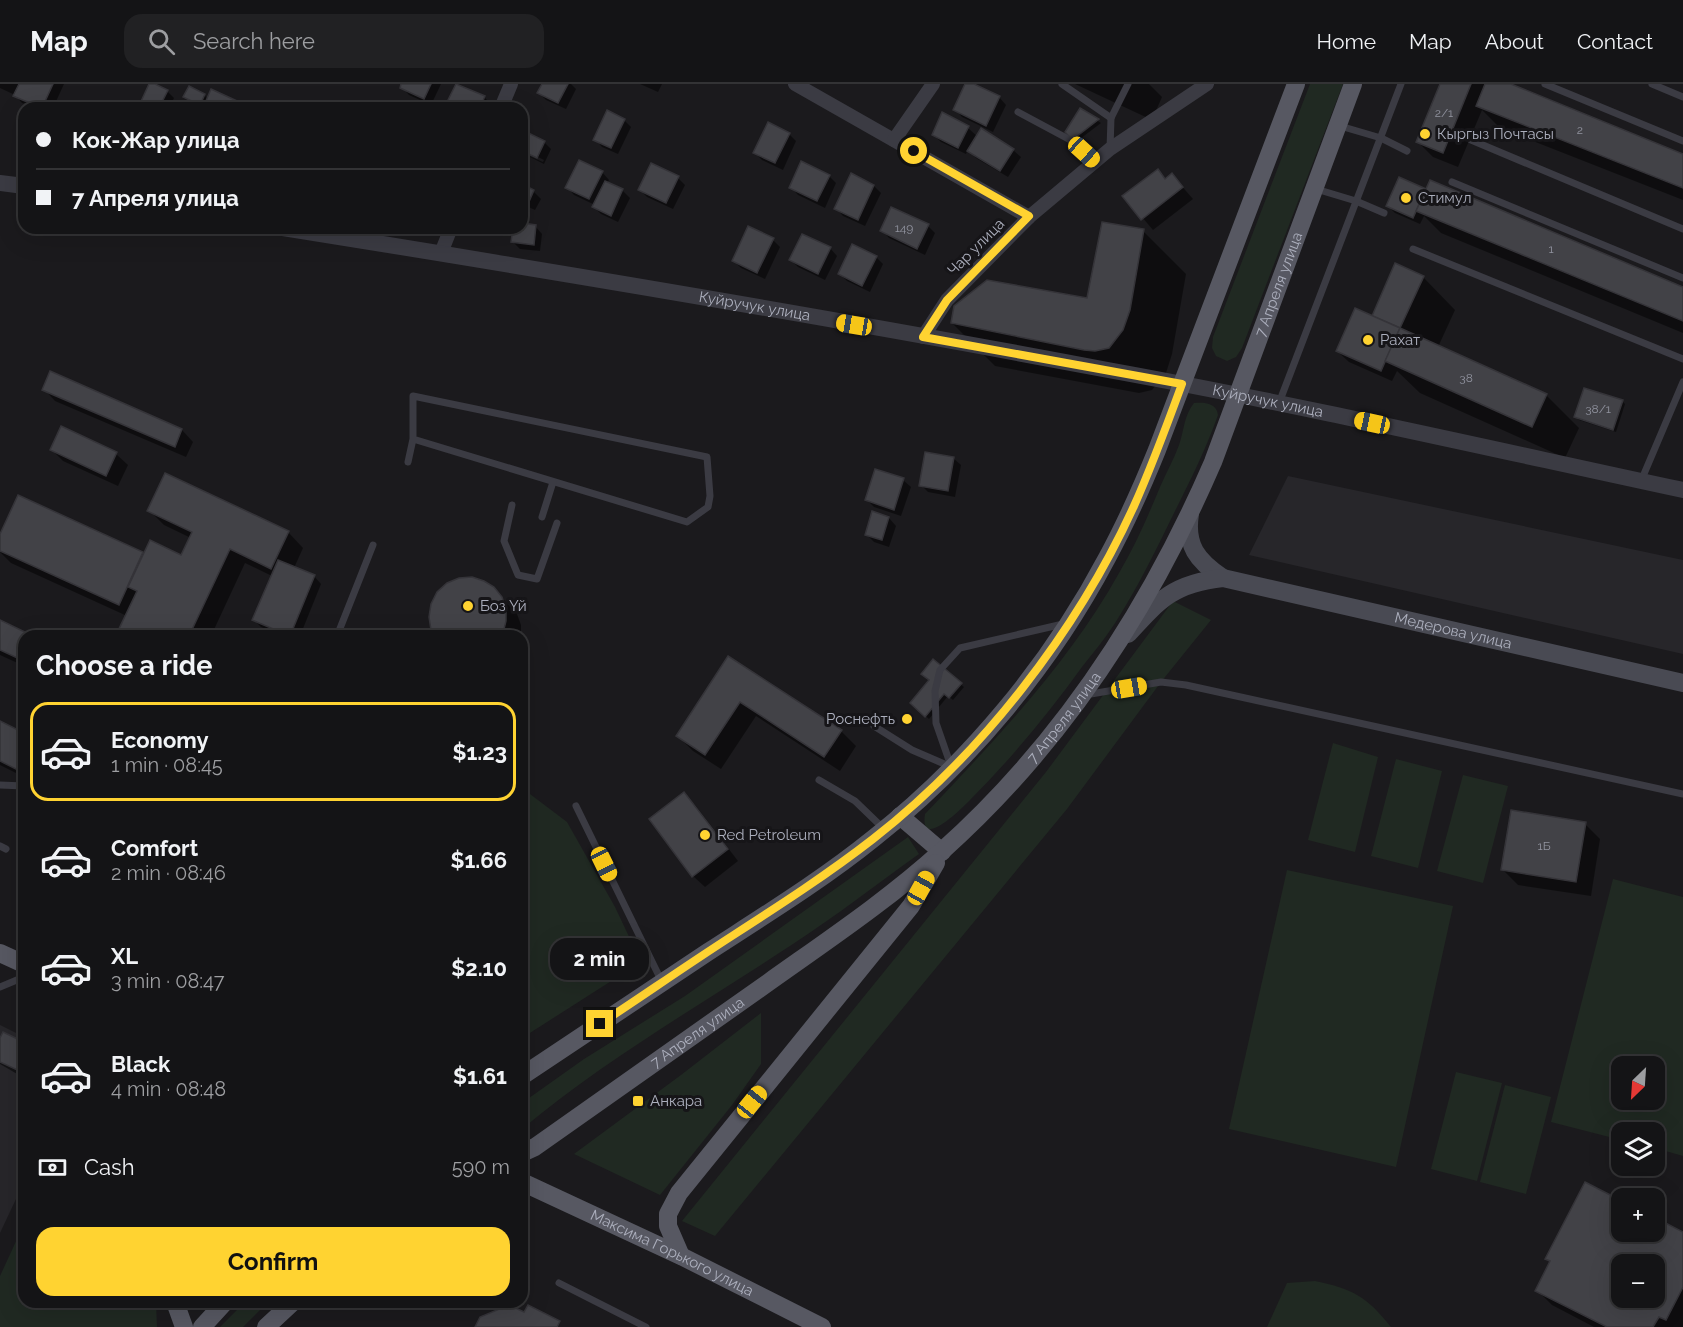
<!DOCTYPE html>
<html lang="en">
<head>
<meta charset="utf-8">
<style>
	:root { --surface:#141416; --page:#212123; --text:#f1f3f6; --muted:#9d9ea1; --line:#333335; --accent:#ffd331 }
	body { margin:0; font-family:Raleway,sans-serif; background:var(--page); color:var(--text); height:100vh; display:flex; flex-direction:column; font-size:22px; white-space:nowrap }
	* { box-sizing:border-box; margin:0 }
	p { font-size:20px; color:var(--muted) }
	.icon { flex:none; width:33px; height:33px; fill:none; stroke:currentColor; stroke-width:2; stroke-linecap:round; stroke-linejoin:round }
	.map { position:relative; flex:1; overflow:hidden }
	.side { position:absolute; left:18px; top:546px; width:510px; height:678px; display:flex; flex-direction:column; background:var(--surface); border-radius:18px; box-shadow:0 6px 24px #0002,0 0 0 2px var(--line) }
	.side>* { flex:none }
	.banner { position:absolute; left:18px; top:18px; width:510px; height:132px; border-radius:18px; box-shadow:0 6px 24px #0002,0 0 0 2px var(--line); display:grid; align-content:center; height:132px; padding:0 18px; background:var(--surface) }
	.needle { width:39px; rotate:205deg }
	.buttons { position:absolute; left:1611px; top:972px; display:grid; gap:12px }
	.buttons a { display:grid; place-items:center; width:54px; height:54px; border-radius:12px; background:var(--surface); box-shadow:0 6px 24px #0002,0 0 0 2px var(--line); font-size:30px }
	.end { position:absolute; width:27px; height:27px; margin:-14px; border:8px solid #ffd331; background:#111; box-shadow:0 0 0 3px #111 }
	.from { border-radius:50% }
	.bubble { position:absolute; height:42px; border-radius:18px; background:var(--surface); box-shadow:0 6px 24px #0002,0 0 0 2px var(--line); font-size:20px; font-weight:700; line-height:42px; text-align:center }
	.car { position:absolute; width:18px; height:36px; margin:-18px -9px; border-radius:8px; box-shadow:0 0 4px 2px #0007; background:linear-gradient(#f5c518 24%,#345 0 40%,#f5c518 0 76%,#345 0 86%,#f5c518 0) }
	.banner b { display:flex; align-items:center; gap:21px; height:57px; font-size:22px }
	.banner b+b { border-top:2px solid var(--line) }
	.banner i { width:15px; height:15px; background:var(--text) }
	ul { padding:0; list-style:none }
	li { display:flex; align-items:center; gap:18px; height:99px; margin:0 12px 9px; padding:0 6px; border:3px solid transparent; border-radius:18px }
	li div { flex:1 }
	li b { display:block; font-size:22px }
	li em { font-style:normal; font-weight:700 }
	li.selected { border-color:var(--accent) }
	li>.icon { width:54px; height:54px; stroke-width:1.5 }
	h2 { padding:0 18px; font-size:27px; line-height:72px }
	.pay { display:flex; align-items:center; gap:15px; height:66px; padding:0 18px; font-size:22px }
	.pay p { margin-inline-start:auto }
	.cta { display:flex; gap:12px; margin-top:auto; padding:12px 18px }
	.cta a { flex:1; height:69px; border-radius:18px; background:var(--accent); color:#111; font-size:24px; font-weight:700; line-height:69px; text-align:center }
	header { display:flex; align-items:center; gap:36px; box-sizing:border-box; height:84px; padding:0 30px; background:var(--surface); border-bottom:2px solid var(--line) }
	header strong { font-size:28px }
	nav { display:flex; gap:33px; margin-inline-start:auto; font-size:21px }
	.search { width:420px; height:54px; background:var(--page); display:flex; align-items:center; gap:15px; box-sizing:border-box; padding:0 21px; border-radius:18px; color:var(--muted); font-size:22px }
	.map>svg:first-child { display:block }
	.built { fill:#27262a }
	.green { fill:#202922; fill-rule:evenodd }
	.shadow { fill:#0007; fill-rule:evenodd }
	.building { fill:#424247; stroke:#353439; stroke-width:1.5; fill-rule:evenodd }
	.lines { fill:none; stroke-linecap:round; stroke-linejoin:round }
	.service { stroke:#3b3b43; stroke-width:7 }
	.minor { stroke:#3b3b43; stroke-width:14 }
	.tertiary { stroke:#3b3b43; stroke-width:16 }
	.secondary { stroke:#494a53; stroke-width:18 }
	.primary { stroke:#575862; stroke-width:18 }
	.route { stroke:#ffd331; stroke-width:8 }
	.poi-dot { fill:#ffd331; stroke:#161518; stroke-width:2 }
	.labels { text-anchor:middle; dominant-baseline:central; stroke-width:6; stroke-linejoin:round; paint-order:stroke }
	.number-label { font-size:12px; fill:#9294a0 }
	.poi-label { font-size:15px; fill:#acafbd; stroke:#161518; text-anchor:start }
	.street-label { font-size:15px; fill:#acafbd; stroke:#161518 }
</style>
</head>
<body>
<header>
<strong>Map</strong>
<div class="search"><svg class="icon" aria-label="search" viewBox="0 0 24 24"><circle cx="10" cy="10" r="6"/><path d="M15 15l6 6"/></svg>Search here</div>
<nav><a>Home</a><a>Map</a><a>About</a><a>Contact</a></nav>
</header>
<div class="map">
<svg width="1683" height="1243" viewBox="0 0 1683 1243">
	<rect width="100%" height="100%" fill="#1b1a1d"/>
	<g class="built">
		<path d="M1288,392L1683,476V570L1249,471Z"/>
		<path d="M0,941L24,953V1098L0,1149Z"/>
	</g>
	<g class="green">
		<path d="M1310,0H1343L1242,264L1236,273L1227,277L1216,272L1212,264L1213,253Z"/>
		<path d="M1194,319C1204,318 1217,319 1218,331C1206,365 1191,395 1175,427C1157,464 1139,501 1117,536C1107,552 1094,568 1082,583C1048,630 1011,675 970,716C963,723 919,768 925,730C995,656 1069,579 1119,489C1135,462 1148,432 1160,403C1166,389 1174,375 1179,361C1184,347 1184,331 1194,319Z"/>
		<path d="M1173,517L1211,536L1161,598L1067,725L715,1152L682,1137L1046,688Z"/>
		<path d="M1333,659L1378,673L1355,768L1308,756Z"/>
		<path d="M1396,675L1442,687L1418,784L1371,772Z"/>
		<path d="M1463,691L1508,702L1483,799L1437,787Z"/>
		<path d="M522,704L567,738L615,823L641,878L522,954Z"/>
		<path d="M908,753L919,770C877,800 836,832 793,860C702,920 606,975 522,1045V1019L584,975L685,912Z"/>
		<path d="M1287,786L1453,822L1396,1083L1229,1045Z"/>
		<path d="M1613,795L1683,813V1072L1655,1064L1654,1048H1622L1621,1056L1551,1038ZM1622,982H1654V1016H1622Z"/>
		<path d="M761,929V980L732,1021L660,1111L574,1070L681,991Z"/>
		<path d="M1456,988L1502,999L1477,1097L1431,1085Z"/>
		<path d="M1505,1001L1551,1013L1526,1110L1480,1098Z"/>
		<path d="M24,1140V1218H156L157,1243H0V1192Z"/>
		<path d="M1315,1197C1353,1205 1366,1212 1391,1243H1267L1287,1199Z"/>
		<path d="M245,1218H268L243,1243H220Z"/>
	</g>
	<g class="shadow">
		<path d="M0,0H64L53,24H33L22,19L15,11L0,4Z"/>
		<path d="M151,0L167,7L174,14L169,24H140Z"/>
		<path d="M403,0H441L431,21L409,11L402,3Z"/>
		<path d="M543,0H571L576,5L566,25L546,16L539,9Z"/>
		<path d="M640,0H662L658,8Z"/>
		<path d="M967,0H971L999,13L1006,21L993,48L962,33L955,25Z"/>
		<path d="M1075,0H1149L1162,13L1152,36Z"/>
		<path d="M1442,0H1484L1486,2L1487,0H1507L1683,72V116L1500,44L1482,26L1458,83L1433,73L1418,58Z"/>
		<path d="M457,1L484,13L492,21L490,24H446Z"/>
		<path d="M212,7L236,19L242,24H204L185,13L204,11L208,15Z"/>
		<path d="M1081,26L1101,39L1076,58L1067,48Z"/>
		<path d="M943,31L968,44L978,53L982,47L1013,66L1021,73L1008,93L976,74L968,65L966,70L941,58L934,51Z"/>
		<path d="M624,36L631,43L618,70L602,63L595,55Z"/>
		<path d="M522,48L544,58L551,65L544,80L522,69L543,78L544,76L522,65Z"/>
		<path d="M789,50L796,57L783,86L762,76L755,69Z"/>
		<path d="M1158,87L1166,96L1172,91L1193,115L1153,146L1124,112Z"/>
		<path d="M602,88L609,96L607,99L623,107L630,114L618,138L601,130L594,123L595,121L574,111L567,103Z"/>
		<path d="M851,91L874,102L881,109L865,142L843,132L836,124Z"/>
		<path d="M829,92L836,99L825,124L798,111L791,103Z"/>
		<path d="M678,94L685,101L673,125L647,113L640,106Z"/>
		<path d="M522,102L533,107L541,115L535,126L522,120Z"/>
		<path d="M1427,107L1683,205V249L1441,149L1424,132L1420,140L1395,129L1388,122Z"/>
		<path d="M522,141L535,142L542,150L540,167L520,165L513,158L514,144H522Z"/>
		<path d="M928,142L935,149L925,171L889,154L882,146Z"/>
		<path d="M1143,147L1186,190L1172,270L1166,289L1152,306L1139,309L995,282L952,239L1088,216Z"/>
		<path d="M773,156L780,163L765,195L741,184L734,177Z"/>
		<path d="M830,164L837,172L825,196L798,183L791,176Z"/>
		<path d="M876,173L883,180L870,208L847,197L840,190Z"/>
		<path d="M1423,193L1455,226L1438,263L1546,311L1579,344L1565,374L1420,309L1397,287L1392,297L1349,278L1337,267L1372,233Z"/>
		<path d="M51,289L182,346L193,358L186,373L55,317L44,305Z"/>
		<path d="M1622,317L1625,320L1616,348L1579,336L1576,333Z"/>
		<path d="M62,344L116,370L128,381L118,402L63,377L52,366Z"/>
		<path d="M953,374L961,381L955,413L928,408L921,401Z"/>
		<path d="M903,396L911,403L901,432L874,423L867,416Z"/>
		<path d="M19,413L145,472L182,473L191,454L164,441L149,426L288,448L303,464L294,484L314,492L321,500L300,552H283L261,543L254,536L272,492L245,479L211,552H122L119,549L127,532L11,479L0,468V454Z"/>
		<path d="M889,434L896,442L889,463L874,458L866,450Z"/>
		<path d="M493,504L517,530L521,541V552H436Z"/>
		<path d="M0,538L30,552H24V582L0,571Z"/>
		<path d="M728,574L841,647L856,662L840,687L756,632L721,685L693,667L678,652Z"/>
		<path d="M933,578L964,603L953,616L948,612L929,635L912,619L931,597Z"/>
		<path d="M0,639L24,651V693L0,681Z"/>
		<path d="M684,710L695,721L738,777L705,803L693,792Z"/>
		<path d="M1585,740L1600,755L1591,812L1518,801L1503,786Z"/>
		<path d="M0,957L24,960V994L0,980Z"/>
		<path d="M1622,1148L1683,1150V1243H1594L1552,1221L1537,1206L1551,1179L1547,1175ZM1622,1180H1654V1214H1622Z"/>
	</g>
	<g class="building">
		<path d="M19,0H53L42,24L13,12Z"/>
		<path d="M149,0H155L168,6L159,24H138Z"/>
		<path d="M401,0H431L424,15L400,4Z"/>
		<path d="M456,0L485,12L480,24H444Z"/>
		<path d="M542,0H568L558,19L537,9Z"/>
		<path d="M965,0H974L1000,12L986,42L953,26Z"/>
		<path d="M1440,0H1471L1443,69L1416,58Z"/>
		<path d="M1485,0H1511L1683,70V104L1476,22Z"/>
		<path d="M189,2L205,10L200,21L183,13Z"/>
		<path d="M211,5L237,17L234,24H203Z"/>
		<path d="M1080,24L1099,35L1072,56L1065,48Z"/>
		<path d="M607,26L625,35L611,64L593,56Z"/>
		<path d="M942,28L969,42L958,64L932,51Z"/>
		<path d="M768,38L790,49L775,79L753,69Z"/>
		<path d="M981,44L1014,65L1000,87L967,67Z"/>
		<path d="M522,46L545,57L537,74L522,67Z"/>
		<path d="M579,76L603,87L589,115L565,104Z"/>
		<path d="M801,77L830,91L817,117L789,104Z"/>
		<path d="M651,79L679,92L666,119L638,106Z"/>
		<path d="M1158,85L1165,95L1172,89L1183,103L1141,136L1122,112Z"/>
		<path d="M851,89L874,101L858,136L834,125Z"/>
		<path d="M1399,93L1426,105L1413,134L1386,122Z"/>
		<path d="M1430,96L1683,203V237L1416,127Z"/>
		<path d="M605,97L623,105L611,132L592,123Z"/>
		<path d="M522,100L534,106L528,120L522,118Z"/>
		<path d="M891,123L929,140L917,165L880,147Z"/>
		<path d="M1102,138L1144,145L1130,226L1123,246L1109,264L1095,267L1084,266L951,239L954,222L987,196L1087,214Z"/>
		<path d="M522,139L536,141L534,161L511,158L513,144H522Z"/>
		<path d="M748,142L774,154L757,189L732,177Z"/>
		<path d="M802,150L831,163L818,190L789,176Z"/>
		<path d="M852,160L877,172L862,202L838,190Z"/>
		<path d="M1395,179L1424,192L1400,244L1372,232Z"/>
		<path d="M1355,224L1400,244L1381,287L1336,267Z"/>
		<path d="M1400,244L1547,310L1532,343L1385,277Z"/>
		<path d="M50,287L182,345L175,363L42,306Z"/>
		<path d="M1584,304L1623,316L1613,346L1574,333Z"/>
		<path d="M61,342L117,368L106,392L50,366Z"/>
		<path d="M925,368L954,373L948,407L919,402Z"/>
		<path d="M875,385L904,394L894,426L865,416Z"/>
		<path d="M165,389L289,447L271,485L230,465L189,552H123L117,549L137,507L128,503L150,456L181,471L192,448L147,427Z"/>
		<path d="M18,411L143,468L119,521L0,467V450Z"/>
		<path d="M872,427L889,433L882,456L865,451Z"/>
		<path d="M278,476L315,491L290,552L252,536Z"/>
		<path d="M472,493L484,497L494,503L502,513L506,525V537L503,549L501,552H435L431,546L429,533L431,520L437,508L447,499L459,494Z"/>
		<path d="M0,536L33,552H24V577L0,566Z"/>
		<path d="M238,546L249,547L260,552H216L227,547Z"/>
		<path d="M728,572L842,646L824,673L740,618L705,671L676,652Z"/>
		<path d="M933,575L962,599L949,614L944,610L925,633L910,619L929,596L921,590Z"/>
		<path d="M0,637L24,649V689L0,677Z"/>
		<path d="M684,708L728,765L692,793L649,735Z"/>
		<path d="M1511,726L1586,738L1576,798L1501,786Z"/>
		<path d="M3,948L24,958V989L0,978V954Z"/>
		<path d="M1585,1098L1622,1117V1148H1654V1133L1683,1148V1203L1666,1236L1659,1233L1653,1243H1607L1535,1207L1550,1177L1545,1175ZM1622,1180H1654V1214H1622Z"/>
		<path d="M509,1221L524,1228L528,1221L560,1237L557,1243H475L480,1233Z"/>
	</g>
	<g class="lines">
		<g class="service">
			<path d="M1062,0L1111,34"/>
			<path d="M1545,0L1683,57"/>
			<path d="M1652,0L1683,13"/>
			<path d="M1018,28L1074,58L1095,77"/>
			<path d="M1340,42L1381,54L1407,67"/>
			<path d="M1471,56L1683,145"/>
			<path d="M1110,65L1111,34L1128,0"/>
			<path d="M1452,98L1683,194"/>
			<path d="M1316,105L1356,117L1384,129"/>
			<path d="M1413,165L1683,275"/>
			<path d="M1279,319L1401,0"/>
			<path d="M408,378L413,355V312L707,373L710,412L708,423L687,438L413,355"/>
			<path d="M1641,397L1683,298"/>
			<path d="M512,421L504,457L518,491L537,495L557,439"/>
			<path d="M542,433L553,398"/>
			<path d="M337,552L373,461"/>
			<path d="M1085,611L1161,598L1186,601L1683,710"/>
			<path d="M874,642L912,666L949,682"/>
			<path d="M951,682L936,639L935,607L940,586L960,564L1063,540"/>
			<path d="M819,696L855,717L883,744"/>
			<path d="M0,701L24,702"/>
			<path d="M576,722L661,896"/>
			<path d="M0,762L6,765"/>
			<path d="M0,903L24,893"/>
			<path d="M559,1199L646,1243"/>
		</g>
		<g class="minor">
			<path d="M795,0L1029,133"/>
			<path d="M501,24L511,0"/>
			<path d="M894,56L933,0"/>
			<path d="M441,169L451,144"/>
			<path d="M923,253L947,216L1029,133L1110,65L1207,0"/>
		</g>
		<g class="tertiary">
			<path d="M0,99L24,102"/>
			<path id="s1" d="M283,144C558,188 834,234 1108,286C1301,321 1492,365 1683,406"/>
		</g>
		<g class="secondary">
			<path d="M1190,430C1185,461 1197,477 1223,494"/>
			<path id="s2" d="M1128,550C1159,516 1174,499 1223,494L1683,599"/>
		</g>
		<g class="primary">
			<path d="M900,732L942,768"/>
			<path d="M0,869L24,880"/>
			<path d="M522,992C584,951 646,909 708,868C765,831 822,796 874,754C969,679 1051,580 1107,474C1126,439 1142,403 1157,366L1296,0"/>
			<path id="s3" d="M522,1069L535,1063C613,1008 691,953 769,898C828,856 888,816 942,767C1063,659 1149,526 1213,378L1353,0"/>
			<path id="s4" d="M522,1098L681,1172L822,1243"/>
			<path d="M681,1172L668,1142V1130L679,1109L911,822L936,779"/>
			<path d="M175,1218L184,1243"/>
			<path d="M202,1243L225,1218"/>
			<path d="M266,1243L293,1218"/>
		</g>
	</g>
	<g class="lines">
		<path class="route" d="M600,940C644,911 687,881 732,852C780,821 828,790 873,755C982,670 1077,547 1134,422C1152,382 1167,341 1182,300L923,253L947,216L1029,132L914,67"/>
	</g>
	<g class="poi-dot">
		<circle cx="1425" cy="50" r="6"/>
		<circle cx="1406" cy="114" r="6"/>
		<circle cx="1368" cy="256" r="6"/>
		<circle cx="468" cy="522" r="6"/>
		<circle cx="907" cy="635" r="6"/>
		<circle cx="705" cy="751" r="6"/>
		<rect x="632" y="1011" width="12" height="12" rx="3"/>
	</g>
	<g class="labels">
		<g class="number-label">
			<text x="1444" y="29">2/1</text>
			<text x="1580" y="46">2</text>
			<text x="904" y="144">149</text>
			<text x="1551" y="165">1</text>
			<text x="1466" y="294">38</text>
			<text x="1598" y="325">38/1</text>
			<text x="1544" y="762">1Б</text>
		</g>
		<g class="poi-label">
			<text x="1437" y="50">Кыргыз Почтасы</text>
			<text x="1418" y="114">Стимул</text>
			<text x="1380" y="256">Рахат</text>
			<text x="480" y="522">Боз Үй</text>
			<text x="895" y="635" text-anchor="end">Роснефть</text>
			<text x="717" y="751">Red Petroleum</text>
			<text x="650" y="1017">Анкара</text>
		</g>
		<g class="street-label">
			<text transform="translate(976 163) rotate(-45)">Чар улица</text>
			<text stroke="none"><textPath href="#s3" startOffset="1185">7 Апреля улица</textPath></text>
			<text stroke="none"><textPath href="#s1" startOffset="478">Куйручук улица</textPath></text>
			<text stroke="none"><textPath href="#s1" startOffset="1000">Куйручук улица</textPath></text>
			<text stroke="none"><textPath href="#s2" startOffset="350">Медерова улица</textPath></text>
			<text stroke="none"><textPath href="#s3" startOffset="699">7 Апреля улица</textPath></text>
			<text stroke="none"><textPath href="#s3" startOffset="213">7 Апреля улица</textPath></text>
			<text stroke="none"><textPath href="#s4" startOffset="166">Максима Горького улица</textPath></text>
		</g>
	</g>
</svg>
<div class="buttons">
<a><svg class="needle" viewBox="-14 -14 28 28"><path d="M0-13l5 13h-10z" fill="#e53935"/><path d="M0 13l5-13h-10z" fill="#9d9ea1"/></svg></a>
<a><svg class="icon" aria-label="layers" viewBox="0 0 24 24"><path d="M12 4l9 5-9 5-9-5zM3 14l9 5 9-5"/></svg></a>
<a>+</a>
<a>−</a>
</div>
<i class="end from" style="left:914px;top:67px"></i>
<i class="end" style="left:600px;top:940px"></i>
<div class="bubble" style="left:550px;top:854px;width:99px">2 min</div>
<i class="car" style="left:1084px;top:68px;rotate:132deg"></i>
<i class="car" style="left:854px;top:241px;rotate:280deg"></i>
<i class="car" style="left:1372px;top:339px;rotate:282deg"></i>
<i class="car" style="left:1129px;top:604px;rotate:80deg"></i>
<i class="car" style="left:604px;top:780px;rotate:154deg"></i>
<i class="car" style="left:921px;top:804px;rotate:29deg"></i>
<i class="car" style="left:752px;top:1018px;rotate:39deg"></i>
<div class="banner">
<b><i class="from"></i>Кок-Жар улица</b>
<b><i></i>7 Апреля улица</b>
</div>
<section class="side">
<h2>Choose a ride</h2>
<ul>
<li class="selected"><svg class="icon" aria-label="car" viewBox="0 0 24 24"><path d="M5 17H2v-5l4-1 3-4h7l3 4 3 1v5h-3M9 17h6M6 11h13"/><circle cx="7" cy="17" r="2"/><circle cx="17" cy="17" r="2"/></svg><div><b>Economy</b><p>1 min · 08:45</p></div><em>$1.23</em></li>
<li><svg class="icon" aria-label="car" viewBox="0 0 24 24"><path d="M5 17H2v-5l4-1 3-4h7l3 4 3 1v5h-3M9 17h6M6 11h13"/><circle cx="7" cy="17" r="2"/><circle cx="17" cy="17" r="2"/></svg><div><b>Comfort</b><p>2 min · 08:46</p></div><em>$1.66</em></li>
<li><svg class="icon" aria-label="car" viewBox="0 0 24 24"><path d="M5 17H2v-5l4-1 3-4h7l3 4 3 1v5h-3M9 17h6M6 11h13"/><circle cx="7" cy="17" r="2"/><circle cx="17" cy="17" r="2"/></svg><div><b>XL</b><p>3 min · 08:47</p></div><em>$2.10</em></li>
<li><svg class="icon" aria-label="car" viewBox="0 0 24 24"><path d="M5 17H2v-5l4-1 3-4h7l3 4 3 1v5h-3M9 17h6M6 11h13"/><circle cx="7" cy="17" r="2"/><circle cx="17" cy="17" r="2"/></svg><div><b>Black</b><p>4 min · 08:48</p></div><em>$1.61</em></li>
</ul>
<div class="pay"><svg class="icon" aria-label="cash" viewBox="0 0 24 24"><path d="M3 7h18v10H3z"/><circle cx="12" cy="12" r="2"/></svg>Cash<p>590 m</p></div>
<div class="cta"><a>Confirm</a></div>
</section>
</div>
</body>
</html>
